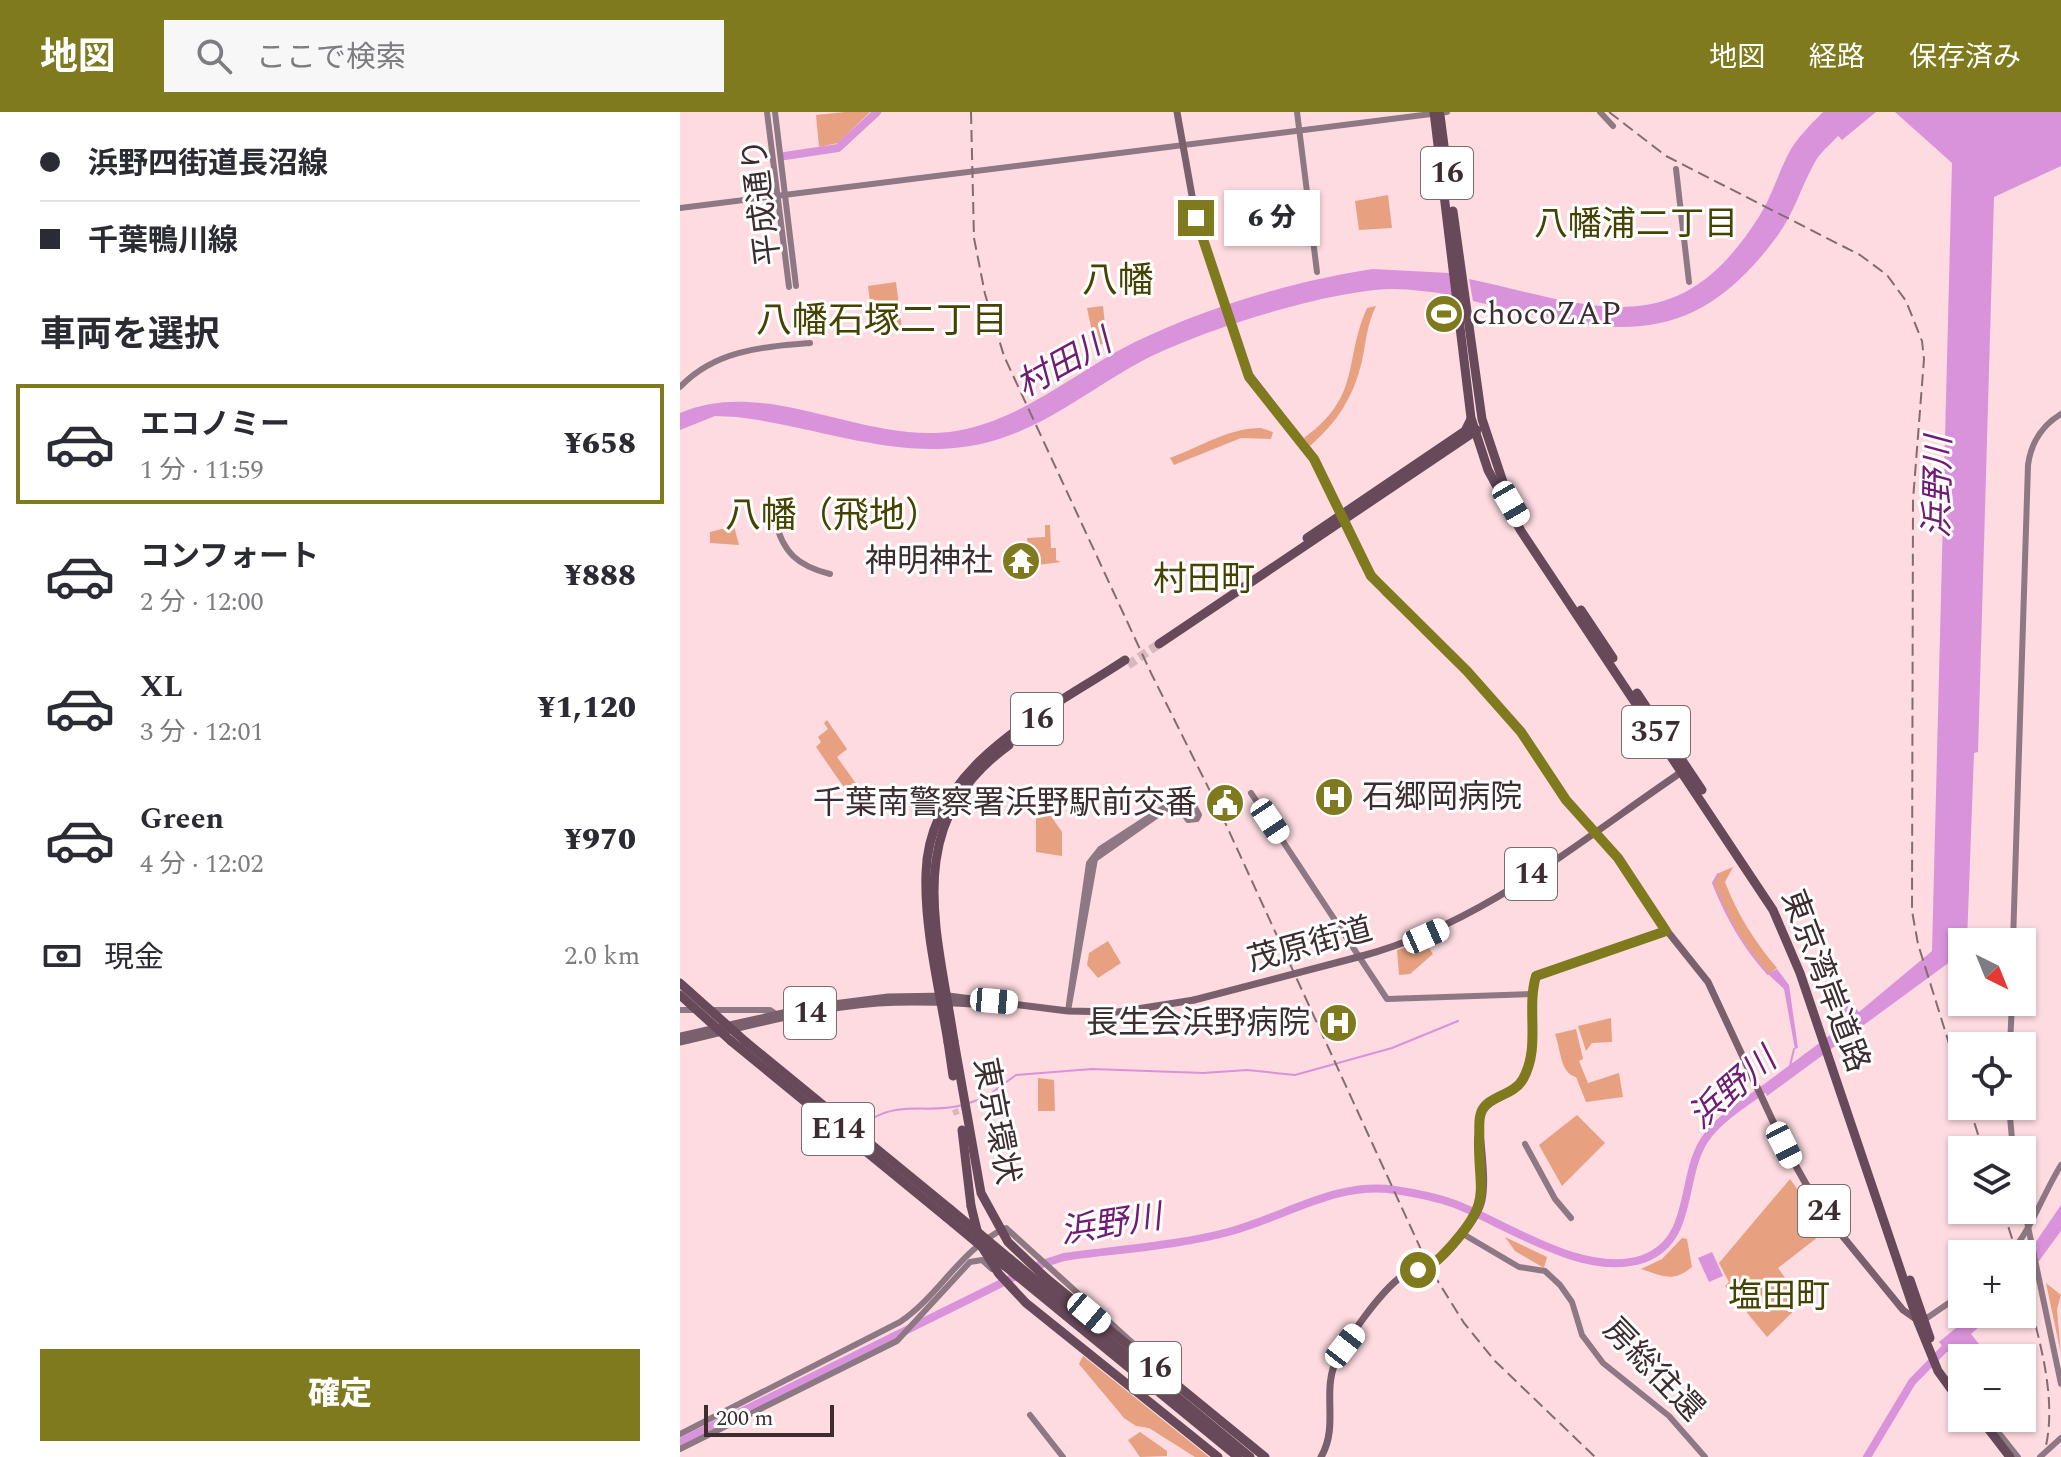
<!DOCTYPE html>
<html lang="ja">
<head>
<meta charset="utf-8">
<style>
	:root { --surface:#fff; --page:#f7f7f7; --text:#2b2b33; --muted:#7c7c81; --line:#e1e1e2; --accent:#807a1f }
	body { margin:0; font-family:Spectral,"Noto Sans JP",serif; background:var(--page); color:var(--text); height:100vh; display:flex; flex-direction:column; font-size:30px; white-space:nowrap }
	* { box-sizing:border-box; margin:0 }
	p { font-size:26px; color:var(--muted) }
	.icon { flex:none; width:44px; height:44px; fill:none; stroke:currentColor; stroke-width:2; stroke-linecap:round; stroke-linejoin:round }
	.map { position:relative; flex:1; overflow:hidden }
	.panel { display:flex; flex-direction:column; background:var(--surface); width:680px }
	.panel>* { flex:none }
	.hud { display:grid; align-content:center; height:176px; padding:0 40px; background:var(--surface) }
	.needle { width:52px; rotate:137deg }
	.controls { position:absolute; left:1268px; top:816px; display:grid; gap:16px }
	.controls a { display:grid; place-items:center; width:88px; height:88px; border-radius:0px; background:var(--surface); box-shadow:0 2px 6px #0004; font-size:40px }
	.scale { position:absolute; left:24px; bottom:20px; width:130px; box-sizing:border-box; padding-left:8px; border:4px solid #3d2d30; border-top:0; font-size:22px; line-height:28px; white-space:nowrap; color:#3d2d30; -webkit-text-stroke:6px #fff; paint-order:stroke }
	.end { position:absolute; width:36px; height:36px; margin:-18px; border:10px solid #807a1f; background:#fff; box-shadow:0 0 0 4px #fff }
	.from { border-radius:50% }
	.bubble { position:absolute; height:56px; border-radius:0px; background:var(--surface); box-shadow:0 2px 6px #0004; font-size:26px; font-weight:800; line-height:56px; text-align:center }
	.car { position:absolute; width:24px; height:48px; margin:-24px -12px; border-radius:10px; box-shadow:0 0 6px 2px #0007; background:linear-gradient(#fff 24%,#345 0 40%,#fff 0 76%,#345 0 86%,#fff 0) }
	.hud b { display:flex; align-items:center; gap:28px; height:76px; font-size:30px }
	.hud b+b { border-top:2px solid var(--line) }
	.hud i { width:20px; height:20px; background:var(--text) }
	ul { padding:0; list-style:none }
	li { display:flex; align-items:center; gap:24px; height:120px; margin:0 16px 12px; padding:0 24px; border:4px solid transparent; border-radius:0px }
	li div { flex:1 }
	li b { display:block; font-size:30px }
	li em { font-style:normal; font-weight:800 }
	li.selected { border-color:var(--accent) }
	li>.icon { width:72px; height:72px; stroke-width:1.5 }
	h2 { padding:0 40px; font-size:36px; line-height:96px }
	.pay { display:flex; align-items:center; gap:20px; height:88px; padding:0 40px; font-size:30px }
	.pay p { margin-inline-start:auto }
	.action { display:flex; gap:16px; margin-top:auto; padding:16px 40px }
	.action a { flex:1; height:92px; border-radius:0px; background:var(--accent); color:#fff; font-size:32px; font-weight:800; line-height:92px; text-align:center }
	header { display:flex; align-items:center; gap:48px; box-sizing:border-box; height:112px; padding:0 40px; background:var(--accent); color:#fff }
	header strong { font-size:38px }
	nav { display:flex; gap:44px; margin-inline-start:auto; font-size:28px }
	.search { width:560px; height:72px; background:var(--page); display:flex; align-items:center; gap:20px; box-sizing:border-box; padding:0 28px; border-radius:0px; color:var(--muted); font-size:30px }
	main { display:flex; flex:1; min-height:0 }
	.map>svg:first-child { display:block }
	.green { fill:#e7a181 }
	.water { fill:#d993db }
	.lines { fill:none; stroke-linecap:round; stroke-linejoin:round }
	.stream { stroke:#d993db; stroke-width:2 }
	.river { stroke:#d993db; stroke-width:8 }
	.secondary-tunnel { stroke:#d7b8be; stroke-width:6; stroke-dasharray:6 3; stroke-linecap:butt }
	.highway-tunnel { stroke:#d7b8be; stroke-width:9; stroke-dasharray:9 4.5; stroke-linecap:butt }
	.secondary { stroke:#8e7883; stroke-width:6 }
	.primary { stroke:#7a5f6d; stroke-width:7 }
	.highway { stroke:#674959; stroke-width:9 }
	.rail { stroke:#836c70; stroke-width:2; stroke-dasharray:12 6; stroke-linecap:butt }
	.secondary-bridge { stroke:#8e7883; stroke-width:6 }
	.primary-bridge { stroke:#7a5f6d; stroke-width:7 }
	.highway-bridge { stroke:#674959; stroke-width:9 }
	.route { stroke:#807a1f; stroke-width:10 }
	.labels { text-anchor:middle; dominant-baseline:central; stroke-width:6; stroke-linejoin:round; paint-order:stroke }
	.shield { fill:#fff; stroke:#776c6e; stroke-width:2 }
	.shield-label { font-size:30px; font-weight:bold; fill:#3d2d30 }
	.street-label { font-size:32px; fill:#3d2d30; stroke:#fff }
	.poi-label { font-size:32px; fill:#3d2d30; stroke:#fff; text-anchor:end }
	.neighbourhood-label { font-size:34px; fill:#464200; stroke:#fff }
	.water-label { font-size:34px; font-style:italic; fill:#701c74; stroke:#fff }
	.quarter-label { font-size:36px; fill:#464200; stroke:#fff }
</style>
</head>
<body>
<header>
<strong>地図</strong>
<div class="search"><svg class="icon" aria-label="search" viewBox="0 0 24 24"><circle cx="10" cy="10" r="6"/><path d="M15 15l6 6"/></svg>ここで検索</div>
<nav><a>地図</a><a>経路</a><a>保存済み</a></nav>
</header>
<main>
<section class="panel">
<div class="hud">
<b><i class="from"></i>浜野四街道長沼線</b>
<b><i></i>千葉鴨川線</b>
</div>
<h2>車両を選択</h2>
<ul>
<li class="selected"><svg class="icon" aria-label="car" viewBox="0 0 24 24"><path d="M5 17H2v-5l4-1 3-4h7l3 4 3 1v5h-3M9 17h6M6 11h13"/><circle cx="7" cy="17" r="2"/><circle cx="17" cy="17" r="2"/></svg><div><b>エコノミー</b><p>1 分 · 11:59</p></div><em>¥658</em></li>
<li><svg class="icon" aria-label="car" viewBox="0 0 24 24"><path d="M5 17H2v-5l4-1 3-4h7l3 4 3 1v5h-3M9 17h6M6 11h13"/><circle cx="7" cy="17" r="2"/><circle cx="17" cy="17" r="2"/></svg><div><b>コンフォート</b><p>2 分 · 12:00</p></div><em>¥888</em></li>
<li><svg class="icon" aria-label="car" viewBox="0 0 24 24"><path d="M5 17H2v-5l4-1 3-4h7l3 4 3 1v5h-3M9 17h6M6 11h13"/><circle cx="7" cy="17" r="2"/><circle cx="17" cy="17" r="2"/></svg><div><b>XL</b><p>3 分 · 12:01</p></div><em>¥1,120</em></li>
<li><svg class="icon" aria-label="car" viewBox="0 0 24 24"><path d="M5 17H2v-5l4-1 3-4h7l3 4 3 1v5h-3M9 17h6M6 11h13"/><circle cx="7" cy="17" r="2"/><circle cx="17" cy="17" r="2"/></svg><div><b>Green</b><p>4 分 · 12:02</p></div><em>¥970</em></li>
</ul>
<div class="pay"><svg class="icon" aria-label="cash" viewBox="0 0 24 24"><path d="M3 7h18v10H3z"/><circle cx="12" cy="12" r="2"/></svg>現金<p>2.0 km</p></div>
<div class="action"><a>確定</a></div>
</section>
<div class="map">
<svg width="1381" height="1345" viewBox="0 0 1381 1345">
	<rect width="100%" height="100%" fill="#fddbe1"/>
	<g class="green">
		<path d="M165,0H190L158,31L139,35L136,3Z"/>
		<path d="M708,83L712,116L679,118L675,89Z"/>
		<path d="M216,170L222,218L194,222L188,174Z"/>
		<path d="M423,194L427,231L415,234L407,196Z"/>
		<path d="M696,194C687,212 686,230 682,249C673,286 658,309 630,334L624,326C682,284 663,250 687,196Z"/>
		<path d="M581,316L593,320L591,327L561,326L494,353L490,346C520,335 548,316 581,316Z"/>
		<path d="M365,413H370L371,436H376V448L381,450L350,454L347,426L365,425Z"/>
		<path d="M54,414L59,433L30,431V420Z"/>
		<path d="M147,608L167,637L157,645L177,673L173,676L163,674L136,635L141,630L138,625L148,617L144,611Z"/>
		<path d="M366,697L382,720V744L356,740V707Z"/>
		<path d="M1053,755L1045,770C1057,802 1075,830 1097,856L1089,862C1064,835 1047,804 1033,771L1039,761Z"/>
		<path d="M428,829L441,851L418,866L407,853L409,841Z"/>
		<path d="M745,830L753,842L730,862L719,863L717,838Z"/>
		<path d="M931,906L932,930L912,931L906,939L898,914Z"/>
		<path d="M896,917L903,947L899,949L908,971L939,961L943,985L906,990L896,965C880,961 881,938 875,922Z"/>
		<path d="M358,966L374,968L375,999H358Z"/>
		<path d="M897,1003L925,1031L882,1074L859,1033Z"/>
		<path d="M1110,1067L1147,1118L1098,1156L1123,1190L1087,1225L1045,1174L1049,1170L1039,1151Z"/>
		<path d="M825,1125L867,1145L864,1156L835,1139Z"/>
		<path d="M1002,1126L1007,1127L1012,1155C993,1171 983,1164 961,1157L982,1147Z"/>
		<path d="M1366,1171L1381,1183L1377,1197L1381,1242Z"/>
		<path d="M403,1244L529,1345H515L469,1316L456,1314L444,1306L399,1252Z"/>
		<path d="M460,1320L487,1339V1344L460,1345L448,1328Z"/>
	</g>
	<g class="water">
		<path d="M1143,0H1196L1162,28L1158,24C1150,33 1139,41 1134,52C1121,75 1114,101 1098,123C1007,248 924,219 793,189L789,167C915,194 998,235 1080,103C1093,82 1099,58 1111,37C1120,23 1132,11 1143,0Z"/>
		<path d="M1215,0H1381V54L1314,85L1298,640L1294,641L1287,830H1282V841L1087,984L1083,973L1165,912L1158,893L1166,886L1179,900L1252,839L1272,51Z"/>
		<path d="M693,157L769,161L772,183C752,180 732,177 712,177C649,178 518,219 462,249C408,278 363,318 301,332C218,350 137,314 56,305L35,304L0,318V301C88,263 185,334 276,319C343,308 396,259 455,230C528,195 613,169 693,157Z"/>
		<path d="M1097,857L1109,873L1118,936L1115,937L1104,877L1088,862Z"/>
		<path d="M1381,1093V1119L1342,1172V1150Z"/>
		<path d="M1032,1140L1043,1164L1029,1170L1018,1146Z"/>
		<path d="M1293,1202H1313L1291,1222L1299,1232L1287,1240H1267L1259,1230Z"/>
	</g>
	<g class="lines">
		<g class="stream">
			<path d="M1038,762L1033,771C1046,804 1064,836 1088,862"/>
			<path d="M1110,954L1114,937"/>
			<path d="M289,991L306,985L336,963L412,957L523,961L567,958L615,963L712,936L778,909"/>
			<path d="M192,1007C220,989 252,1002 283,993"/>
		</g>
		<g class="river">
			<path d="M105,44L158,36L197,0"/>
			<path d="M359,1153L384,1145C439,1137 498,1134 552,1119C606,1104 658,1069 715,1078C735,1081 756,1085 775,1092C827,1112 904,1167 963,1147C1017,1128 998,1061 1028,1023C1042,1005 1065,991 1084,977"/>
			<path d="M0,1330L340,1162"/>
			<path d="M1187,1345L1232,1270L1271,1230"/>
		</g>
		<path class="secondary-tunnel" d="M273,1001L286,996"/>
		<path class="highway-tunnel" d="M448,553L479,532"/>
		<g class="secondary">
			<path d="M87,0L109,175"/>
			<path d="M95,0L116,174"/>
			<path d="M617,0L637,160"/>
			<path d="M920,0L933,14"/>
			<path d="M996,57L1009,170"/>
			<path d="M0,96L767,0"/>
			<path d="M0,275C35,238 82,235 130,231"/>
			<path d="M95,408C103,441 118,454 150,462"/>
			<path d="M571,681L707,887L853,882"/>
			<path d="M503,683L510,686L519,703L517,707L508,708L499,695H489L415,747L388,899L409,751L420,737Z"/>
			<path d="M1333,830L1348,353C1351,331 1361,314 1381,302"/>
			<path d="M0,898H16"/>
			<path d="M32,898H90L99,904"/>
			<path d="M1330,934L1332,890"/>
			<path d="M1329,994L1333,1038"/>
			<path d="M845,1032L875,1087L891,1106"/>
			<path d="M1342,1086L1381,1272"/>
			<path d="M783,1122L839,1155L865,1159L880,1173L892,1190L902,1223L923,1251L989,1304L1025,1345"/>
			<path d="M1330,1142C1352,1116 1363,1082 1381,1053"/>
			<path d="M1244,1208L1282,1182"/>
			<path d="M1275,1264L1282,1274"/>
			<path d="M350,1303L383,1345"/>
			<path d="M1307,1306L1338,1345"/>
			<path d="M0,1322L220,1210C260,1183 281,1136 326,1116L457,1235"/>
			<path d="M0,1337L217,1229L290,1150L302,1148L312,1157"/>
		</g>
		<g class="primary">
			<path d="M497,0L516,106L566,258L634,347L683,451L706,481L771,543L823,599L857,642L891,695L938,746L984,815L1028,870L1104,1033L1126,1072L1160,1121L1223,1198L1240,1210"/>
			<path d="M682,844C802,812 901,728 1003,659"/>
			<path d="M0,924L130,895L208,885L268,884L388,899L438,900L514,888"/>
			<path d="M0,930C65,915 131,896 198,891C243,888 288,891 333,895"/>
			<path d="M641,1345C660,1313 640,1277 658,1245C670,1223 698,1184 717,1168C727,1159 739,1160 750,1154C766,1146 799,1106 802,1088C807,1064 799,1029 800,1003C808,985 833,985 842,968C861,937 846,898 856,864L986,819"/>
		</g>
		<g class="highway">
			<path d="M754,0L791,306L808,358L841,419L1093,798L1120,861L1238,1210L1258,1259L1282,1292"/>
			<path d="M760,3L768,64"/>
			<path d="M773,99L802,307L828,385"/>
			<path d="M627,426L785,319L791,307"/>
			<path d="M901,498L933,546"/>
			<path d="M479,532L797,318"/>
			<path d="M957,581L1022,678"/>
			<path d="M51,929L266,1105"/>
			<path d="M274,929C257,816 220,712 329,633"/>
			<path d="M66,930L270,1097"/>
			<path d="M268,930C259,875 244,816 246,761C249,652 367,600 445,548"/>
			<path d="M291,1094L298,1122"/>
			<path d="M302,1135L319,1162L346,1191L538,1345"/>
			<path d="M330,1147L570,1345"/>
			<path d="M325,1154L558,1345"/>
			<path d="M366,1166L585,1345"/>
			<path d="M1230,1168L1250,1226"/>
			<path d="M1300,1306L1330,1345"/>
		</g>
		<g class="rail">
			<path d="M291,0L294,126L305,182L324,244L471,561L537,693L749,1155L784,1211L815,1249L915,1345"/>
			<path d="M929,0L986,44L1180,143L1207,163L1226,189L1242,229L1244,247L1233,388L1232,799L1238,832L1282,973"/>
			<path d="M1289,994L1303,1038"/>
			<path d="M1323,1098L1337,1142"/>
			<path d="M1342,1162C1356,1218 1381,1288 1363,1345"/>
		</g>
		<path class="secondary-bridge" d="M1360,1345L1381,1326"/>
		<path class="primary-bridge" d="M514,888L682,844"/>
		<g class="highway-bridge">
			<path d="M0,871L66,930"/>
			<path d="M0,883L51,929"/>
			<path d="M274,929L301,1081L328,1130L366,1166"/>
			<path d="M268,930L273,964"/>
			<path d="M282,1018L291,1094"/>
			<path d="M270,1097L330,1147"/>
			<path d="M266,1105L325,1154"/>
		</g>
	</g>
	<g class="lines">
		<path class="route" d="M516,106L569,265L634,347L691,464L787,559L841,620L886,688L938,746L986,819L856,864C846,898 861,935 843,967C834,984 806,984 801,1001C798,1009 800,1018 799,1026C798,1081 813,1087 772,1133C761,1145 754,1154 738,1158"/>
	</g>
	<defs>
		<symbol id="stadium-disc" viewBox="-11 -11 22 22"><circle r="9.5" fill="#807a1f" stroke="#fff"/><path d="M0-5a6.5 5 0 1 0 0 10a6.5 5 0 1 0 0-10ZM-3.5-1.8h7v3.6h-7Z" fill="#fff"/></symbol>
		<symbol id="temple-disc" viewBox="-11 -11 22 22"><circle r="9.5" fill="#807a1f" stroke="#fff"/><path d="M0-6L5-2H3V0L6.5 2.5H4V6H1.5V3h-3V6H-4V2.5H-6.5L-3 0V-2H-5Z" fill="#fff"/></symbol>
		<symbol id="hospital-disc" viewBox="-11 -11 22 22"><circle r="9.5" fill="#807a1f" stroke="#fff"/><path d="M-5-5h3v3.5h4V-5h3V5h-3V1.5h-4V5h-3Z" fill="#fff"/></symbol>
		<symbol id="civic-disc" viewBox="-11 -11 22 22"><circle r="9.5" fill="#807a1f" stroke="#fff"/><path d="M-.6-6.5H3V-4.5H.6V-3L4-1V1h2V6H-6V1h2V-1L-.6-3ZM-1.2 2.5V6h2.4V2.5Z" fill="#fff"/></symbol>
	</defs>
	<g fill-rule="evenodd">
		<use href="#stadium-disc" x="742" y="180" width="44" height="44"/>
		<use href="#temple-disc" x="319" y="427" width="44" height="44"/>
		<use href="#hospital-disc" x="632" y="663" width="44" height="44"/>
		<use href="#civic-disc" x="523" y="669" width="44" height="44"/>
		<use href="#hospital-disc" x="636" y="889" width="44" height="44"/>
	</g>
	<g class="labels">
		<g class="shield">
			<rect x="741" y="35" width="52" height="52" rx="6"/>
			<rect x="331" y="581" width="52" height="52" rx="6"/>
			<rect x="942" y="594" width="68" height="52" rx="6"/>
			<rect x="825" y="736" width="52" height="52" rx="6"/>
			<rect x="104" y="875" width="52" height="52" rx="6"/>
			<rect x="122" y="991" width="72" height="52" rx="6"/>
			<rect x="1118" y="1073" width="52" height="52" rx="6"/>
			<rect x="449" y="1230" width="52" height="52" rx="6"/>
		</g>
		<g class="shield-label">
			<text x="767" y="61">16</text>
			<text x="357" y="607">16</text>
			<text x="976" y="620">357</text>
			<text x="851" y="762">14</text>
			<text x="130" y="901">14</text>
			<text x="158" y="1017">E14</text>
			<text x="1144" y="1099">24</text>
			<text x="475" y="1256">16</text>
		</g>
		<g class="street-label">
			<text transform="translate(82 90) rotate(-97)">平成通り</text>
			<text transform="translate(630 833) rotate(-15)">茂原街道</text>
			<text transform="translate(1145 869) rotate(69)">東京湾岸道路</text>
			<text transform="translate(316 1009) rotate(79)">東京環状</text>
			<text transform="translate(973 1258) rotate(46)">房総往還</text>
		</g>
		<g class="poi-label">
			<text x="792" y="202" text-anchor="start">chocoZAP</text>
			<text x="313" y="449">神明神社</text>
			<text x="682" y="685" text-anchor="start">石郷岡病院</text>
			<text x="517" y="691">千葉南警察署浜野駅前交番</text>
			<text x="630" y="911">長生会浜野病院</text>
		</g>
		<g class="neighbourhood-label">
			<text x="956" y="113">八幡浦二丁目</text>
			<text x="524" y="468">村田町</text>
			<text x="1099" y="1185">塩田町</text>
		</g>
		<g class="water-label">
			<text transform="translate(384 252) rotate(-29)">村田川</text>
			<text transform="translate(1259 375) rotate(-89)">浜野川</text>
			<text transform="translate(1053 977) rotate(-41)">浜野川</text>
			<text transform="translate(431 1113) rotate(-9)">浜野川</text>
		</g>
		<g class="quarter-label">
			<text x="438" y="169">八幡</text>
			<text x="202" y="209">八幡石塚二丁目</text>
			<text x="153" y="404">八幡（飛地）</text>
		</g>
	</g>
</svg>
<div class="controls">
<a><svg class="needle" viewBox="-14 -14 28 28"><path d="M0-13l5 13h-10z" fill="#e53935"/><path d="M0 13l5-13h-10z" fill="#7c7c81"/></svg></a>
<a><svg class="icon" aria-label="locate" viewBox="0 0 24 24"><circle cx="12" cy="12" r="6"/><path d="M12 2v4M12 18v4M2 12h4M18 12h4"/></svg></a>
<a><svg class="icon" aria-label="layers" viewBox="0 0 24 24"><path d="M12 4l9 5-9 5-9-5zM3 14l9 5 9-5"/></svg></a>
<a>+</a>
<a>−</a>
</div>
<div class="scale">200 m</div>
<i class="end from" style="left:738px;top:1158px"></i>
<i class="end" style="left:516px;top:106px"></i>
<div class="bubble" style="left:544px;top:78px;width:96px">6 分</div>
<i class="car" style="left:831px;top:392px;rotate:150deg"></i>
<i class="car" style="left:590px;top:709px;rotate:146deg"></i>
<i class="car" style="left:746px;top:824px;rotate:66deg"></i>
<i class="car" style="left:314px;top:889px;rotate:95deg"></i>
<i class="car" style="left:1104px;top:1033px;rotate:153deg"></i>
<i class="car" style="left:409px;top:1201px;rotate:130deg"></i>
<i class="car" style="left:665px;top:1234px;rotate:38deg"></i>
</div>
</main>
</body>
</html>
